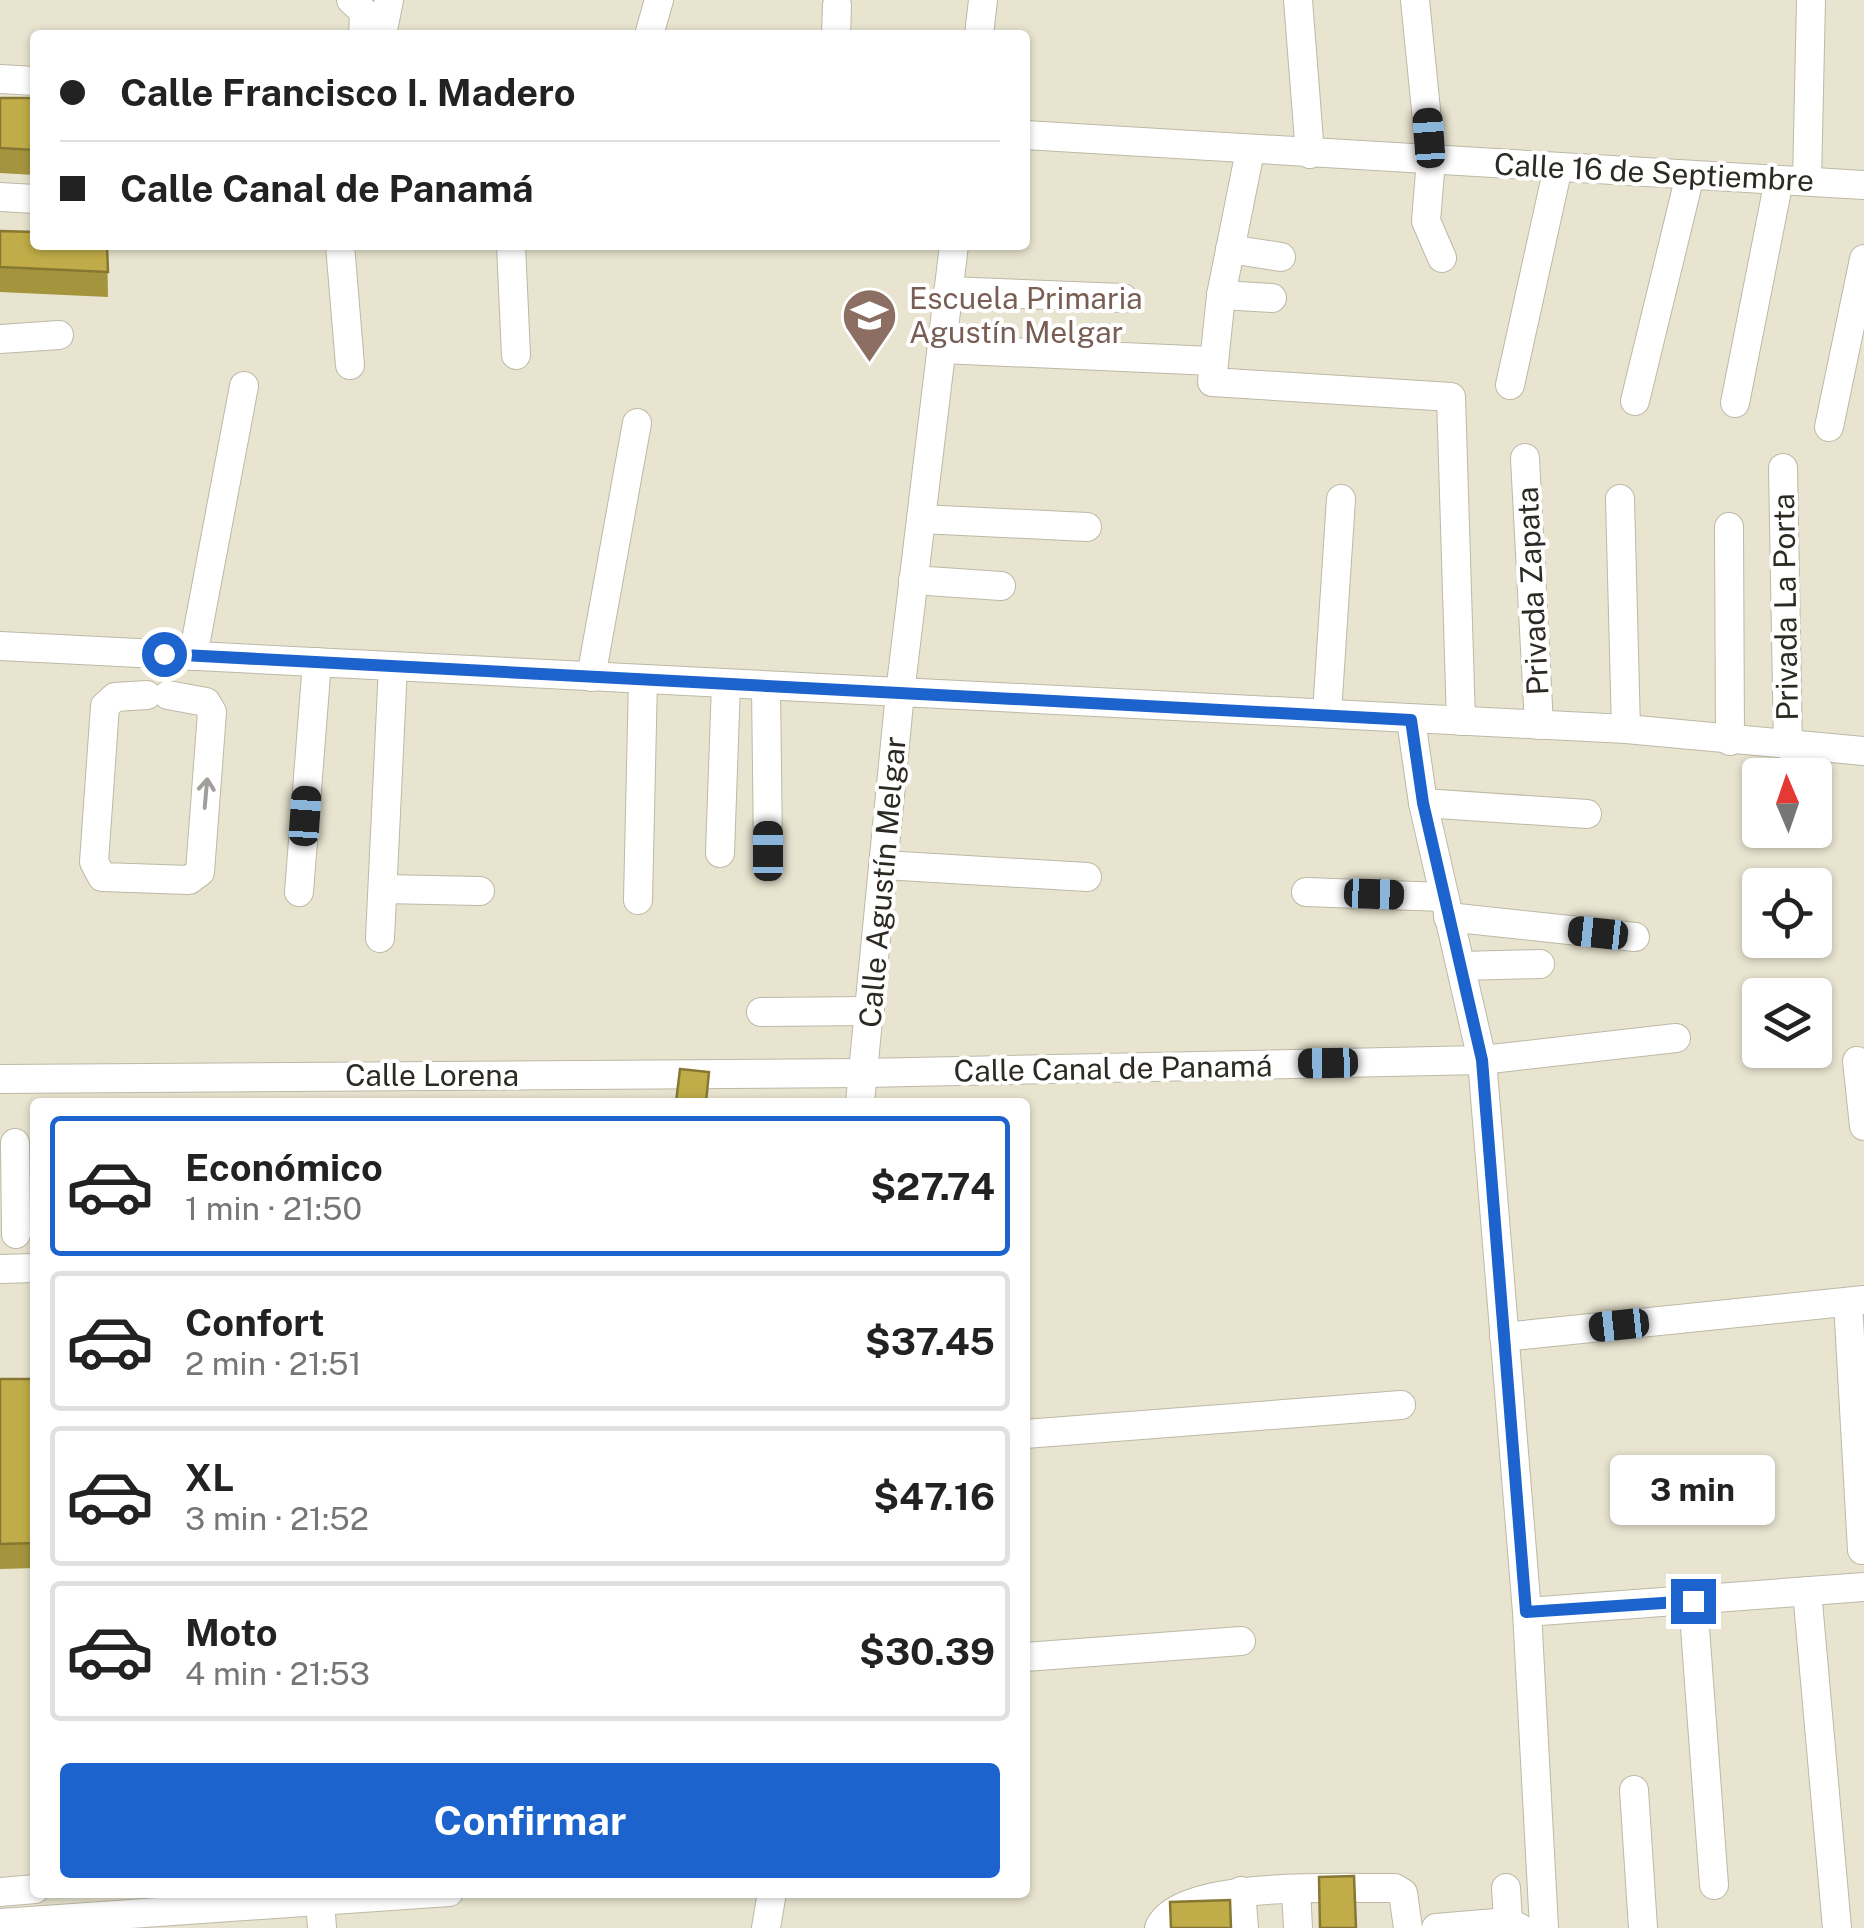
<!DOCTYPE html>
<html lang="es">
<head>
<meta charset="utf-8">
<style>
	:root { --surface:#fff; --page:#f6f6f6; --text:#222; --muted:#767676; --line:#e0e0e0; --accent:#1d63ce }
	body { margin:0; font-family:"Public Sans",sans-serif; background:var(--page); color:var(--text); height:100vh; display:flex; flex-direction:column; font-size:38px; white-space:nowrap }
	* { box-sizing:border-box; margin:0 }
	p { font-size:32px; color:var(--muted) }
	.icon { flex:none; width:55px; height:55px; fill:none; stroke:currentColor; stroke-width:2; stroke-linecap:round; stroke-linejoin:round }
	.map { position:relative; flex:1; overflow:hidden }
	.drawer { position:absolute; left:30px; top:1098px; width:1000px; height:800px; display:flex; flex-direction:column; background:var(--surface); border-radius:10px; box-shadow:0 2px 8px #0004 }
	.drawer>* { flex:none }
	.top-card { position:absolute; left:30px; top:30px; width:1000px; height:220px; border-radius:10px; box-shadow:0 2px 8px #0004; display:grid; align-content:center; height:220px; padding:0 30px; background:var(--surface) }
	.needle { width:65px; rotate:358deg }
	.controls { position:absolute; left:1742px; top:758px; display:grid; gap:20px }
	.controls a { display:grid; place-items:center; width:90px; height:90px; border-radius:10px; background:var(--surface); box-shadow:0 2px 8px #0004; font-size:50px }
	.end { position:absolute; width:45px; height:45px; margin:-22px; border:12px solid #1d63ce; background:#fff; box-shadow:0 0 0 5px #fff }
	.from { border-radius:50% }
	.bubble { position:absolute; height:70px; border-radius:10px; background:var(--surface); box-shadow:0 2px 8px #0004; font-size:32px; font-weight:700; line-height:70px; text-align:center }
	.car { position:absolute; width:30px; height:60px; margin:-30px -15px; border-radius:12px; box-shadow:0 0 8px 2px #0007; background:linear-gradient(#222 24%,#8ab4d8 0 40%,#222 0 76%,#8ab4d8 0 86%,#222 0) }
	.top-card b { display:flex; align-items:center; gap:35px; height:95px; font-size:38px }
	.top-card b+b { border-top:2px solid var(--line) }
	.top-card i { width:25px; height:25px; background:var(--text) }
	ul { padding:18px 0 0; list-style:none }
	li { display:flex; align-items:center; gap:30px; height:140px; margin:0 20px 15px; padding:0 10px; border:5px solid var(--line); border-radius:10px }
	li div { flex:1 }
	li b { display:block; font-size:38px }
	li em { font-style:normal; font-weight:700 }
	li.selected { border-color:var(--accent) }
	li>.icon { width:90px; height:90px; stroke-width:1.5 }
	.action { display:flex; gap:20px; margin-top:auto; padding:20px 30px }
	.action a { flex:1; height:115px; border-radius:10px; background:var(--accent); color:#fff; font-size:40px; font-weight:700; line-height:115px; text-align:center }
	.map>svg:first-child { display:block }
	.lines { fill:none; stroke-linecap:round; stroke-linejoin:round }
	.minor-casing { stroke:#bdb9a6; stroke-width:30 }
	.minor { stroke:#fff; stroke-width:28 }
	.wall { fill:#a5943e }
	.building { fill:#c0ac48; stroke:#867832; stroke-width:2.5 }
	.oneway { stroke:#a09f9c }
	.route { stroke:#1d63ce; stroke-width:12 }
	.labels { text-anchor:middle; dominant-baseline:central; stroke-width:8; stroke-linejoin:round; paint-order:stroke }
	.street-label { font-size:30px; fill:#2c2a23; stroke:#fff }
	.education-label { font-size:30px; fill:#785e54; stroke:#fff; text-anchor:start }
</style>
</head>
<body>
<div class="map">
<svg width="1864" height="1928" viewBox="0 0 1864 1928">
	<rect width="100%" height="100%" fill="#e8e4d0"/>
	<g class="lines">
		<defs>
			<g id="minor">
				<path d="M351,0L364,12L363,35"/>
				<path d="M1298,0L1310,154"/>
				<path d="M1415,0L1431,160L1426,221L1442,258"/>
				<path d="M382,35L389,0"/>
				<path d="M649,35L659,0"/>
				<path d="M836,35L837,5"/>
				<path d="M979,35L983,0"/>
				<path d="M0,79L35,81"/>
				<path d="M1025,135L1864,185"/>
				<path d="M1250,151L1221,295L1212,382L1451,397L1461,721"/>
				<path d="M1807,181L1811,0"/>
				<path d="M0,197L35,199"/>
				<path d="M340,245L350,365"/>
				<path d="M511,245L516,355"/>
				<path d="M1230,249L1281,257"/>
				<path d="M948,291L1123,298"/>
				<path d="M1221,295L1272,298"/>
				<path d="M0,339L59,335"/>
				<path d="M942,349L1213,361"/>
				<path d="M1510,385L1558,167"/>
				<path d="M1635,401L1690,175"/>
				<path d="M1735,403L1779,180"/>
				<path d="M1829,427L1864,259"/>
				<path d="M1525,458L1539,725"/>
				<path d="M1783,468L1788,746"/>
				<path d="M1620,499L1626,729"/>
				<path d="M921,519L1087,527"/>
				<path d="M1729,527L1730,741"/>
				<path d="M913,580L1001,586"/>
				<path d="M0,646L1626,729L1864,751"/>
				<path d="M193,656L244,386"/>
				<path d="M591,677L637,423"/>
				<path d="M766,686L768,851"/>
				<path d="M147,695L115,697L105,706L94,862L102,877L189,880L200,872L212,712L206,702L168,695"/>
				<path d="M1327,713L1341,499"/>
				<path d="M1411,720L1423,803L1482,1060L1527,1612L1544,1928"/>
				<path d="M1423,803L1587,814"/>
				<path d="M720,853L726,684"/>
				<path d="M884,865L1087,877"/>
				<path d="M383,889L480,891"/>
				<path d="M299,892L317,662"/>
				<path d="M1306,892L1443,897"/>
				<path d="M638,900L643,679"/>
				<path d="M1448,917L1635,937"/>
				<path d="M380,938L393,666"/>
				<path d="M1461,966L1540,964"/>
				<path d="M761,1012L870,1011"/>
				<path d="M1857,1061L1864,1126"/>
				<path d="M0,1079L864,1073L1482,1060L1676,1038"/>
				<path d="M860,1102L900,693L954,245"/>
				<path d="M15,1143L16,1234"/>
				<path d="M0,1269L35,1268"/>
				<path d="M1848,1302L1862,1550"/>
				<path d="M1504,1337L1864,1300"/>
				<path d="M1025,1434L1401,1405"/>
				<path d="M1807,1591L1837,1928"/>
				<path d="M1693,1601L1714,1885"/>
				<path d="M1527,1612L1864,1587"/>
				<path d="M1025,1657L1241,1641"/>
				<path d="M1634,1790L1643,1928"/>
				<path d="M1506,1888L1508,1922"/>
				<path d="M1296,1890L1298,1928"/>
				<path d="M1241,1891L1244,1928"/>
				<path d="M0,1892L35,1889"/>
				<path d="M320,1901L322,1928"/>
				<path d="M0,1923L449,1892"/>
				<path d="M766,1928L772,1892"/>
				<path d="M1159,1928C1179,1879 1347,1889 1395,1888L1403,1893L1408,1928"/>
				<path d="M1436,1928L1508,1922L1520,1928"/>
			</g>
		</defs>
		<use href="#minor" class="minor-casing"/>
		<use href="#minor" class="minor"/>
	</g>
	<g class="wall">
		<path d="M0,98H35V175L0,173Z"/>
		<path d="M0,231L107,245L108,297L0,292Z"/>
		<path d="M0,1379H35V1568L0,1569Z"/>
	</g>
	<g class="building">
		<path d="M0,98H35V150L0,148Z"/>
		<path d="M0,231L35,232V245H107L108,272L0,267Z"/>
		<path d="M680,1069L709,1072L706,1102H676Z"/>
		<path d="M0,1379H35V1543L0,1544Z"/>
		<path d="M1354,1876L1356,1928H1320L1319,1877Z"/>
		<path d="M1230,1900L1231,1928H1171L1170,1902Z"/>
	</g>
	<defs><path id="oneway-shaft" d="M-6 0H5M1.5-3L5.5 0L1.5 3" fill="none" stroke-width="1.6" stroke-linecap="round" stroke-linejoin="round" transform="scale(2.5)"/></defs>
	<use class="oneway" href="#oneway-shaft" transform="translate(206 793) rotate(-85)"/>
	<g class="lines">
		<path class="route" d="M164,654L1411,720L1423,803L1482,1060L1526,1612L1693,1601"/>
	</g>
	<defs>
		<symbol id="school-pin" viewBox="-11 -11 22 30"><path d="M0 17L-7.5 6A9.5 9.5 0 1 1 7.5 6Z" fill="#8d6e63" stroke="#fff"/><path d="M0-5L7-2L0 1L-7-2ZM-4 1L0 2.5L4 1V4Q0 6-4 4Z" fill="#fff"/></symbol>
	</defs>
	<g fill-rule="evenodd">
		<use href="#school-pin" x="838" y="284" width="63" height="86"/>
	</g>
	<g class="labels">
		<g class="street-label">
			<text transform="translate(1654 172) rotate(3)">Calle 16 de Septiembre</text>
			<text transform="translate(1532 591) rotate(-93)">Privada Zapata</text>
			<text transform="translate(1785 607) rotate(-91)">Privada La Porta</text>
			<text transform="translate(882 882) rotate(-85)">Calle Agustín Melgar</text>
			<text transform="translate(1113 1068) rotate(-1)">Calle Canal de Panamá</text>
			<text x="432" y="1075">Calle Lorena</text>
		</g>
		<g class="education-label">
			<text x="909" y="298">Escuela Primaria<tspan x="909" dy="34">Agustín Melgar</tspan></text>
		</g>
	</g>
</svg>
<div class="controls">
<a><svg class="needle" viewBox="-14 -14 28 28"><path d="M0-13l5 13h-10z" fill="#e53935"/><path d="M0 13l5-13h-10z" fill="#767676"/></svg></a>
<a><svg class="icon" aria-label="locate" viewBox="0 0 24 24"><circle cx="12" cy="12" r="6"/><path d="M12 2v4M12 18v4M2 12h4M18 12h4"/></svg></a>
<a><svg class="icon" aria-label="layers" viewBox="0 0 24 24"><path d="M12 4l9 5-9 5-9-5zM3 14l9 5 9-5"/></svg></a>
</div>
<i class="end from" style="left:164px;top:654px"></i>
<i class="end" style="left:1693px;top:1601px"></i>
<div class="bubble" style="left:1610px;top:1455px;width:165px">3 min</div>
<i class="car" style="left:1429px;top:138px;rotate:356deg"></i>
<i class="car" style="left:305px;top:816px;rotate:4deg"></i>
<i class="car" style="left:768px;top:851px;rotate:0deg"></i>
<i class="car" style="left:1374px;top:894px;rotate:92deg"></i>
<i class="car" style="left:1598px;top:933px;rotate:276deg"></i>
<i class="car" style="left:1328px;top:1063px;rotate:269deg"></i>
<i class="car" style="left:1619px;top:1325px;rotate:264deg"></i>
<div class="top-card">
<b><i class="from"></i>Calle Francisco I. Madero</b>
<b><i></i>Calle Canal de Panamá</b>
</div>
<section class="drawer">
<ul>
<li class="selected"><svg class="icon" aria-label="car" viewBox="0 0 24 24"><path d="M5 17H2v-5l4-1 3-4h7l3 4 3 1v5h-3M9 17h6M6 11h13"/><circle cx="7" cy="17" r="2"/><circle cx="17" cy="17" r="2"/></svg><div><b>Económico</b><p>1 min · 21:50</p></div><em>$27.74</em></li>
<li><svg class="icon" aria-label="car" viewBox="0 0 24 24"><path d="M5 17H2v-5l4-1 3-4h7l3 4 3 1v5h-3M9 17h6M6 11h13"/><circle cx="7" cy="17" r="2"/><circle cx="17" cy="17" r="2"/></svg><div><b>Confort</b><p>2 min · 21:51</p></div><em>$37.45</em></li>
<li><svg class="icon" aria-label="car" viewBox="0 0 24 24"><path d="M5 17H2v-5l4-1 3-4h7l3 4 3 1v5h-3M9 17h6M6 11h13"/><circle cx="7" cy="17" r="2"/><circle cx="17" cy="17" r="2"/></svg><div><b>XL</b><p>3 min · 21:52</p></div><em>$47.16</em></li>
<li><svg class="icon" aria-label="car" viewBox="0 0 24 24"><path d="M5 17H2v-5l4-1 3-4h7l3 4 3 1v5h-3M9 17h6M6 11h13"/><circle cx="7" cy="17" r="2"/><circle cx="17" cy="17" r="2"/></svg><div><b>Moto</b><p>4 min · 21:53</p></div><em>$30.39</em></li>
</ul>
<div class="action"><a>Confirmar</a></div>
</section>
</div>
</body>
</html>
